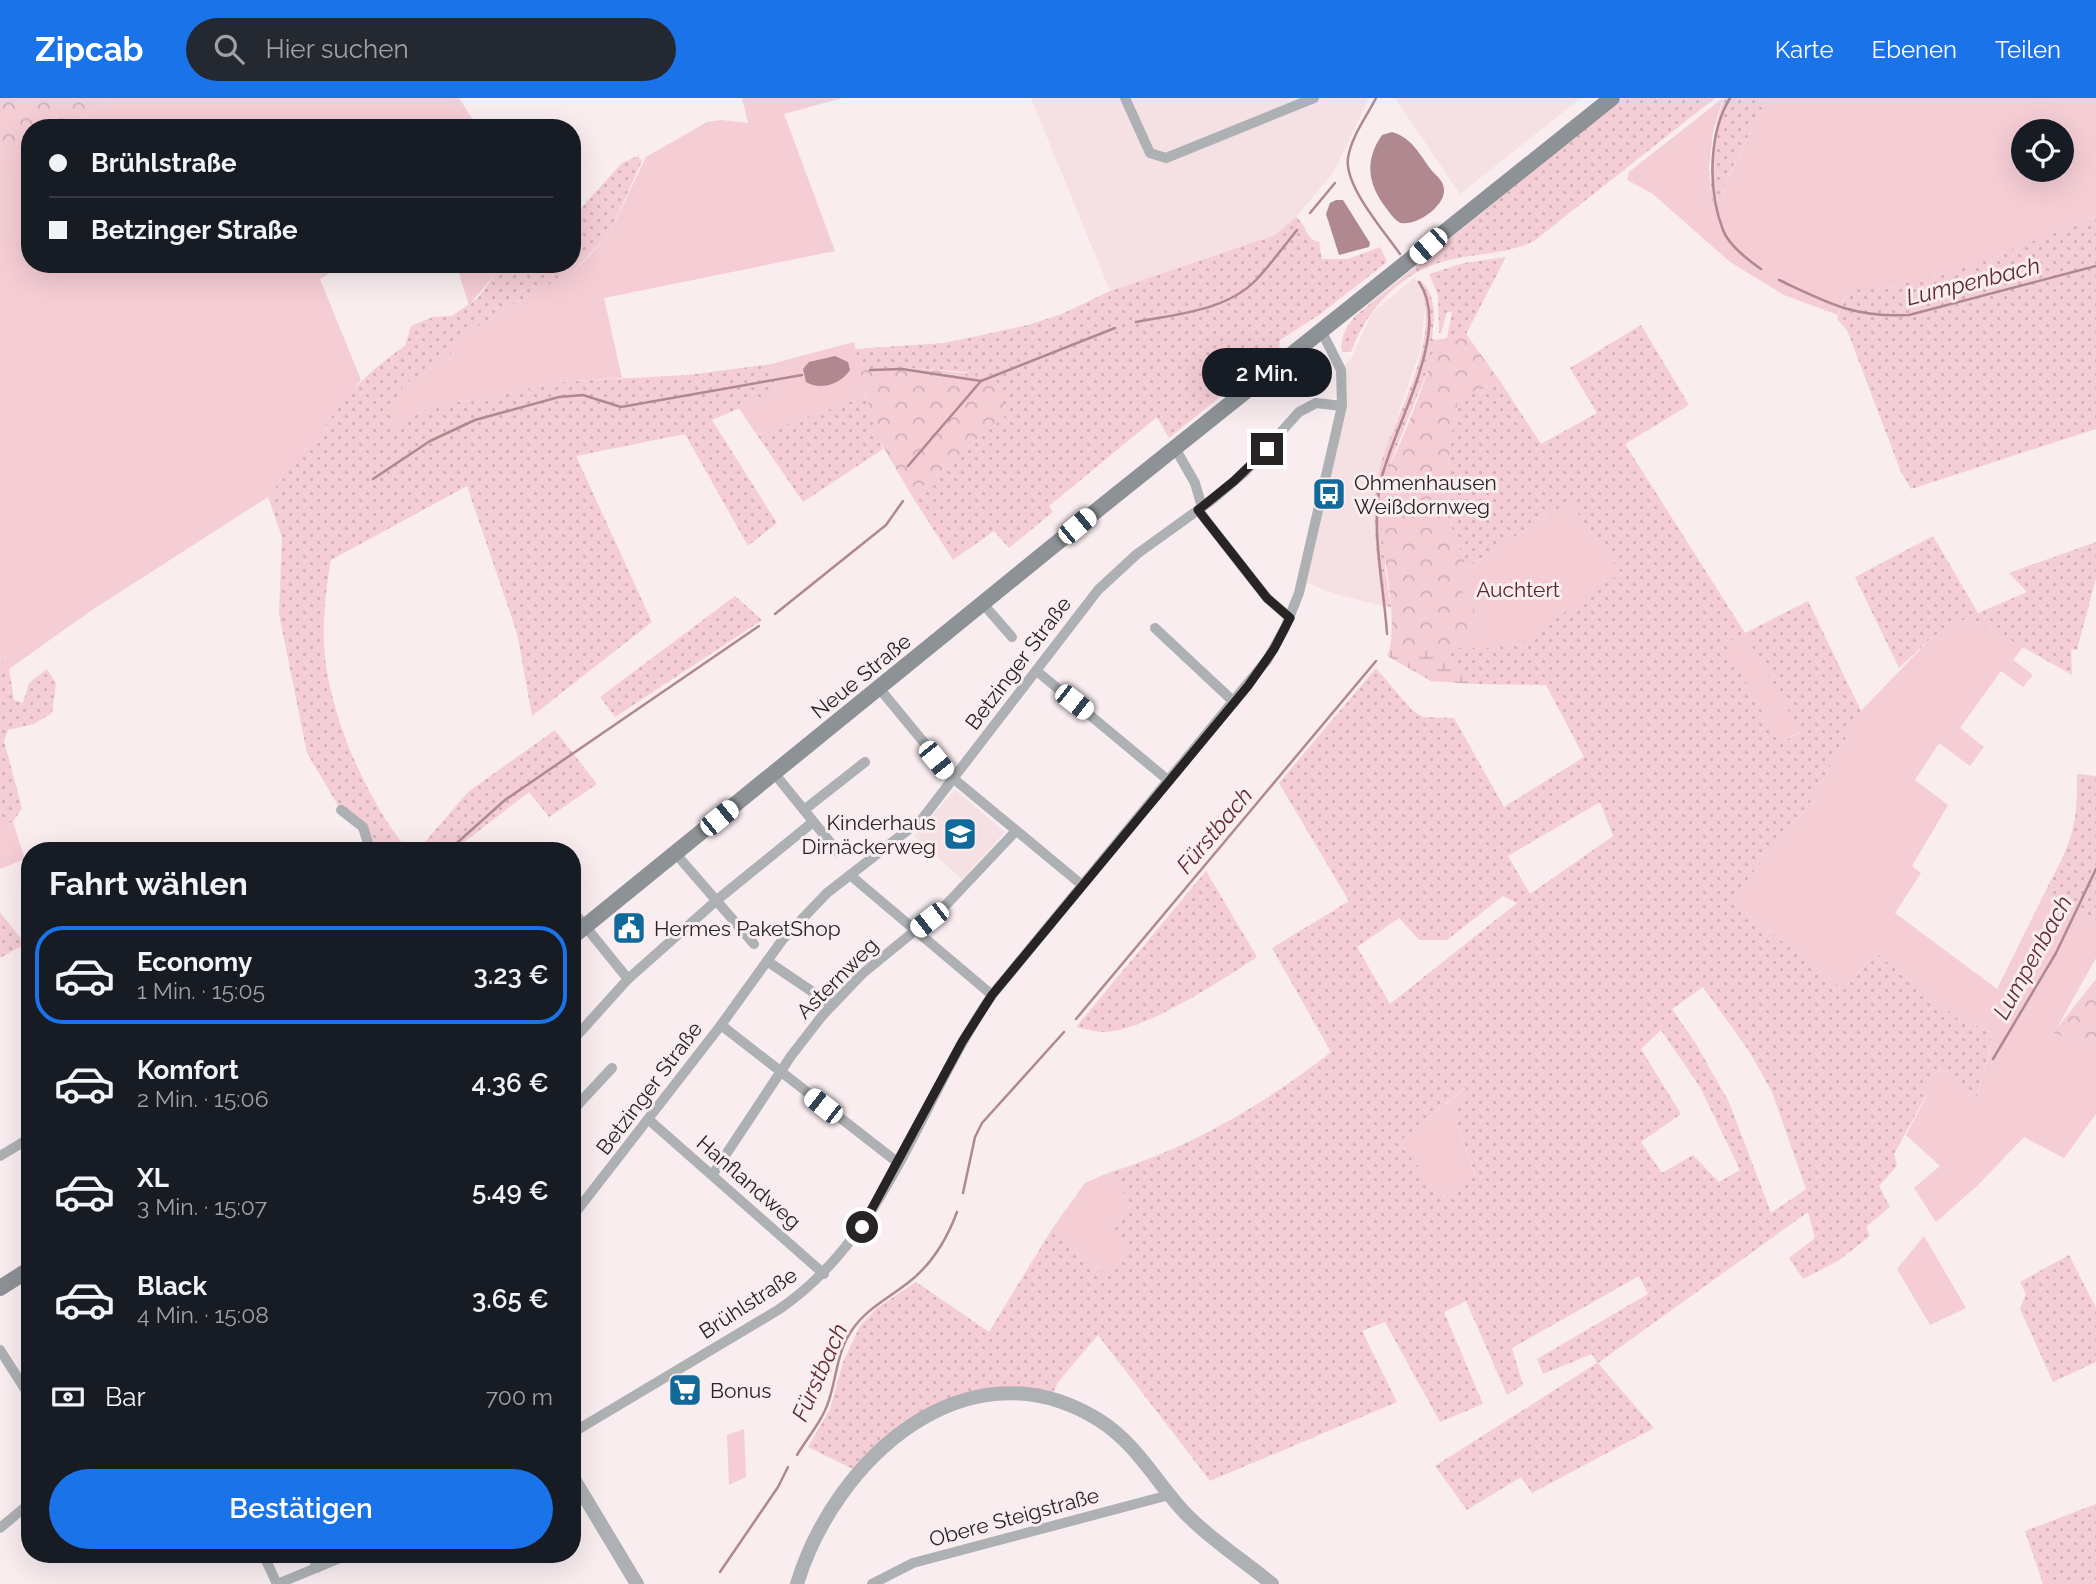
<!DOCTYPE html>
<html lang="de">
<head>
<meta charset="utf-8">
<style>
	:root { --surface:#171b24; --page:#242831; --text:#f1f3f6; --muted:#9ea1a6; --line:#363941; --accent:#1a73e8 }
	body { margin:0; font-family:Raleway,sans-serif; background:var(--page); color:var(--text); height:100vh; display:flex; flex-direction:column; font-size:26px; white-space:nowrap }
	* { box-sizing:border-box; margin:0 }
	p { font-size:23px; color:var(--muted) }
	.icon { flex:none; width:38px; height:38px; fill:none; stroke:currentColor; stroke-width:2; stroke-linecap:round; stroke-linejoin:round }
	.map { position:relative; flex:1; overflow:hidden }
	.panel { position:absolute; left:21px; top:744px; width:560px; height:721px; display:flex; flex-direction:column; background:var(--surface); border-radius:28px; box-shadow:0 7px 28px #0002 }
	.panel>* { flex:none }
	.top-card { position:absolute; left:21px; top:21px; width:560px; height:154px; border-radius:28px; box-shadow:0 7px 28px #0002; display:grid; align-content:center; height:154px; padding:0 28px; background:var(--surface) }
	.controls { position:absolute; left:2011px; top:21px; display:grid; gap:14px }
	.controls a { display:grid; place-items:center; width:63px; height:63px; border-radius:50%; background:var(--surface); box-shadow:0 7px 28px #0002; font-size:35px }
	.end { position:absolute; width:32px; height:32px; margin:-16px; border:9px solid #282424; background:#fff; box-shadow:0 0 0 4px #fff }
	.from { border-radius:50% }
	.bubble { position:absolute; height:49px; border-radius:24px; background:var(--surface); box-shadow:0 7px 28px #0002; font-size:23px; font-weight:600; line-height:49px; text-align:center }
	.car { position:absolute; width:21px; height:42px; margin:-21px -10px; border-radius:9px; box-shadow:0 0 5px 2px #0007; background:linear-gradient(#fff 24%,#345 0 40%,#fff 0 76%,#345 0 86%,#fff 0) }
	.top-card b { display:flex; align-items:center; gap:24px; height:66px; font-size:26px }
	.top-card b+b { border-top:2px solid var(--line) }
	.top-card i { width:18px; height:18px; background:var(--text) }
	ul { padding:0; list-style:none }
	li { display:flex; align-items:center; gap:21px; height:98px; margin:0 14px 10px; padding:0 14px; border:4px solid transparent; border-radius:28px }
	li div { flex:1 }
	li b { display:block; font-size:26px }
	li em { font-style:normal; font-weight:600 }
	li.active { border-color:var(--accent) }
	li>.icon { width:63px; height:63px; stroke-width:1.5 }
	h2 { padding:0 28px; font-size:32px; line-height:84px }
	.pay { display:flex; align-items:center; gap:18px; height:77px; padding:0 28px; font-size:26px }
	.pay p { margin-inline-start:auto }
	.primary-button { display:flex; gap:14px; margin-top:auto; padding:14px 28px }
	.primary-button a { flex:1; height:80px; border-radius:42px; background:var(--accent); color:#fff; font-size:28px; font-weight:600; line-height:80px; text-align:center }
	header { display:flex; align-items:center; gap:42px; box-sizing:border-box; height:98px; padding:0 35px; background:var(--accent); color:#fff }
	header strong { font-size:33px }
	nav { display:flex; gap:38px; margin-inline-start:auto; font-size:24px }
	.search { width:490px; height:63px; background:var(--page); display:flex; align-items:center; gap:18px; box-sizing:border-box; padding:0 24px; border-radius:38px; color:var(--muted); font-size:26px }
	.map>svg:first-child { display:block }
	.built { fill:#f5e0e4 }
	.grass { fill:url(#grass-dots); fill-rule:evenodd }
	.forest { fill:url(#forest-crowns) }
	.wetland { fill:url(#wetland-marsh) }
	.green { fill:#f5cdd5; fill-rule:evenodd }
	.water { fill:#b08890 }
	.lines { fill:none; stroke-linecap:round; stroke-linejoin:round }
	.stream { stroke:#b08890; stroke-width:2.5 }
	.minor { stroke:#adb1b4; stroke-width:10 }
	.tertiary { stroke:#adb1b4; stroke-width:14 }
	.secondary { stroke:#8d9296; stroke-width:16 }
	.route { stroke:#282424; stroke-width:9 }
	.labels { text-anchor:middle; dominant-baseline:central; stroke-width:6; stroke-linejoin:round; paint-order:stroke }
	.poi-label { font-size:21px; fill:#282424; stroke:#f9edf0; text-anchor:start }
	.park-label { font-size:21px; fill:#5b2534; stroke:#f9edf0 }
	.street-label { font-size:21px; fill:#282424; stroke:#f9edf0 }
	.water-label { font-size:23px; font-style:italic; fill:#5f2938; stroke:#f9edf0 }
</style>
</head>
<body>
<header>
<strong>Zipcab</strong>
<div class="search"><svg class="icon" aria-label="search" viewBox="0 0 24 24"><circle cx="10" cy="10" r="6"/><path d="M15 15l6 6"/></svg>Hier suchen</div>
<nav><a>Karte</a><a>Ebenen</a><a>Teilen</a></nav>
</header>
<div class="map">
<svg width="2096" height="1486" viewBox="0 0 2096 1486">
	<defs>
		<pattern id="grass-dots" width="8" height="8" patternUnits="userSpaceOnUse" patternTransform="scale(1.75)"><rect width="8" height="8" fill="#f5cdd5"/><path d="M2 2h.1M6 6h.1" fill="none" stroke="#d2b0b7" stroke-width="1.8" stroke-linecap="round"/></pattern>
		<pattern id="forest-crowns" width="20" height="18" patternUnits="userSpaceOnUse" patternTransform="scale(1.75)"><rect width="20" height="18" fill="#f5cdd5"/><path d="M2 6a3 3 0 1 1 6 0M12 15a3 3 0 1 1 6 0" fill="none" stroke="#d2b0b7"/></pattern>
		<pattern id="wetland-marsh" width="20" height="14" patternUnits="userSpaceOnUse" patternTransform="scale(1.75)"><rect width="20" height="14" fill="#f5cdd5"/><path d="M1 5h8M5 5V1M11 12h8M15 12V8" fill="none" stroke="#d2b0b7"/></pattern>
	</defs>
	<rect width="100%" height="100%" fill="#f9edf0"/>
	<g class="built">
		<path d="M1031,0H1369L1333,75L1296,119L1275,137L1110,193Z"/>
		<path d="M1395,0H1581L1460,96Z"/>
		<path d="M1415,179L1426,198L1421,250L1382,363L1375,439L1383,508L1335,496L1302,483L1338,329L1341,272L1351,261L1372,215Z"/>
		<path d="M955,692L1005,734L962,781L914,738Z"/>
	</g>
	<g class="grass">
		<path d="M1623,0H1715L1534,143C1507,156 1478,155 1449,162C1402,173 1367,210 1351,254H1342C1340,239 1346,230 1355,218Z"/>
		<path d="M1724,0H1767L1725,86L1722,106L1712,107C1709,68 1712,37 1724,0Z"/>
		<path d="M638,58L642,63L609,136L563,184L548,186L488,222L457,243L451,257L404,287L394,330L431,308L502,297L554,284L688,277L771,266L776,295L712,322L777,425L748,448L685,336L576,358L652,524L532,618L517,535L467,388L331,462C326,490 323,517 324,547C327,611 366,703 408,752H370L367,736L339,709L307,655L279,516L282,439L268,399C309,345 348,285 405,248L411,228L433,219L452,218L478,200L497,174L509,166H572V120L622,65Z"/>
		<path d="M1296,119C1307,127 1305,141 1319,144L1322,161H1348L1380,149L1387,164L1319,217L1280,242L1279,251L1169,340L1157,319L1049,408L1053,414L1009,450L994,433L953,462L912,398L1006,317L967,274L913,270L859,271L855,251L944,245L1028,227L1062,216L1110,193L1275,137Z"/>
		<path d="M2096,119V331L1911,391L1901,374L1847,232L1837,221L1847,191L1889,189L1982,161Z"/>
		<path d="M1506,159L1466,236L1447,240L1452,214H1447L1441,235H1439L1438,197L1429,176L1464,165Z"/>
		<path d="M1418,181C1438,195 1434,220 1432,241L1436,242L1430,266L1391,363L1385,470L1391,509L1383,508C1377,461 1368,409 1382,362C1399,308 1444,239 1418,181Z"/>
		<path d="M1641,227L1689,307L1625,346L1745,535L1808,503L1861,613L1810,705L1730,803L1844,891L1876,855L1970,930L1973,925L1992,937C1990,959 1982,978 1977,1000L1940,972L1894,1056L1897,1068L1879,1088L1890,1109L1866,1129L1870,1138L1838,1163L1803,1181L1789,1160L1815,1140L1808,1114L1598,1265L1654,1330L1532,1395L1521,1379L1467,1412L1435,1368L1597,1265L1592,1256L1543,1276L1537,1261L1648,1196L1639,1178L1512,1250L1523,1287L1507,1297L1466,1203L1444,1214L1483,1306L1440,1324L1385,1224L1362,1233L1397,1304L1210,1383L1098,1237L1058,1284L1053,1295L999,1290L944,1303L857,1373L808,1349L830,1311L843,1264L860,1228L877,1210L916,1184L989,1234L1052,1131L1107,1177L1112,1131L1132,1108L1110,1074C1187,1052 1268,1004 1331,954L1272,850L1349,803L1279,685L1376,570L1412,612L1423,619L1454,620L1504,709L1584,659L1546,587L1473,586L1453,570L1450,550H1495L1621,475L1569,404L1466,470C1464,457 1455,444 1452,430C1443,387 1449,342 1459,300C1473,291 1487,293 1500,283L1541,346L1597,315L1570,270ZM1745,536L1800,635L1779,645L1726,546ZM1600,704L1613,738L1530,796L1508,758ZM1503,798L1517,805L1390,906L1357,849L1399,820L1419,842H1447ZM1703,889L1749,953L1772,994L1806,1091L1771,1115L1729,1004L1696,946L1672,911ZM1661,932L1700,989L1740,1072L1719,1084L1693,1057L1662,1075L1641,1044L1681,1016L1641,951ZM1465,990L1455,1019L1475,1077L1442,1099L1399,1044Z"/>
		<path d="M866,298L883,351L803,404L757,337Z"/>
		<path d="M1933,438L1978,515L2027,494L2009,475L2096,444V480L2077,552L2071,551L2072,577L1969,519L1931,540L1899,570L1855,479Z"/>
		<path d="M735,498L762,522L615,619L600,599Z"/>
		<path d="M0,560L9,571L14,602L23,605L29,585L47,571L56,585L52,615L34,626L8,632L4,643L22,710L13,724L0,728Z"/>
		<path d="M555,632L597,686L549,719L529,694L454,752H418L468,694Z"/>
		<path d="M2077,676L2096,678V823L2044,796C2070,746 2078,734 2077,676Z"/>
		<path d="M1206,773L1257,859C1222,882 1144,934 1103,934C1094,934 1085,931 1076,929Z"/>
		<path d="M0,814L25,846L0,860Z"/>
		<path d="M2069,1157L2096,1210V1264L2053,1284L2020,1211L2026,1196L2020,1184Z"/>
		<path d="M2096,1406V1486H2043L2025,1433Z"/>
	</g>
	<g class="forest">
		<path d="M0,0H112L61,30H30V46L0,62Z"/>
		<path d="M1466,236L1500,283C1487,293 1473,291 1459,300C1449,342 1443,387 1452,430C1455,444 1464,457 1466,470L1459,479L1458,488L1473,506L1479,534L1463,550H1390C1398,498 1376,447 1383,394C1385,372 1397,354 1405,334C1417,304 1429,273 1436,242Z"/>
		<path d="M913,270L995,278L1006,317L912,398L878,340L859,271Z"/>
		<path d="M2096,881V950L2053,935Z"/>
	</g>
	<path class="wetland" d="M1390,550H1450L1453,570L1473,586L1431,583L1387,558Z"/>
	<g class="green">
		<path d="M112,0H459L478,30H61Z"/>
		<path d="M742,0H842L784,16L835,153L604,200L622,280L554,284L502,297L431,308L394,331L393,308L404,287L450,257L457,243L488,222L548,186L563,184L590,157L609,136L646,59L707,24L721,22L748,25Z"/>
		<path d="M1723,0L1713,34L1709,70L1712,107L1722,106L1725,87L1767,0H2096V119C2031,142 1913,197 1847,191L1838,217L1784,197L1730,164L1653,96L1627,82L1629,74ZM2023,33H2062V72H2023Z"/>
		<path d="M30,46V166H345L320,181L361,282L268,399L92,512L9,571L0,560V62Z"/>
		<path d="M456,166H509L497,174L469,207Z"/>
		<path d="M854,244L866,298L757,337L738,309L776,295L771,266Z"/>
		<path d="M1569,404L1621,475L1524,543L1495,550H1463L1479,534L1473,506L1458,488L1459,479L1466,470Z"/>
		<path d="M1969,519L2023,549L2013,562L2033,577L2023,589L2001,573L1960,630L1984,649L1970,668L1939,645L1915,682L1948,707L1912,768L1921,775L1895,815L1997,891L2044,796L2096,823V860L2054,935L2096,950V1016L2064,1060L2024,1039L1978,1087L1936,1124L1914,1090L1940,1068L1906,1037L1926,999L1923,994L1941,972L1977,1000C1982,978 1991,958 1992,937L1974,925L1970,930L1876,855L1844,891L1730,803L1810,705L1861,613L1931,540Z"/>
		<path d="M1745,536L1800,634L1779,645L1725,546Z"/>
		<path d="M13,724L25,761L0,771V728Z"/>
		<path d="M1467,989L1455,1019L1475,1078L1441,1099L1399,1044Z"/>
		<path d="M1110,1074L1132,1108L1112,1131L1131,1150L1107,1177L1052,1131L1085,1085Z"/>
		<path d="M1924,1138L1966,1210L1930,1227L1897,1171Z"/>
		<path d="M744,1331L746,1379L729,1387L727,1337Z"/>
	</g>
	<g class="water">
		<path d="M1392,34C1413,40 1420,58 1433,74C1438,79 1444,84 1444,92C1445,108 1417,128 1401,125C1395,123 1390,115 1386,110C1368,86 1364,63 1382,37Z"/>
		<path d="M1336,102H1343L1370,145L1369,149L1339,157L1326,116L1330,105Z"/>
		<path d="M835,258L848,264L850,272C841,286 820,293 806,284L803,271L809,264Z"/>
	</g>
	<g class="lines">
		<g class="stream">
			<path d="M1376,0C1367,18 1351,39 1348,60C1344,88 1385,134 1400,156"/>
			<path d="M1730,0C1708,36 1708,93 1723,132C1729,148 1748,162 1761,171"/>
			<path d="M1310,115L1335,85"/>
			<path d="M1779,182C1828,205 1854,220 1909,217L2096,168"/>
			<path d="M1136,224C1176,216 1226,213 1256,182C1271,166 1284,148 1297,132"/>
			<path d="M870,272L902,271L981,283L1115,230"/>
			<path d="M908,368L981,283"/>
			<path d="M373,381L430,343L475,322L559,299L583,297L621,309L802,277"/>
			<path d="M775,516L886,427L903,403"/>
			<path d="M1387,536C1384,488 1371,435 1380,387C1390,333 1454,234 1419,184"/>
			<path d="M449,752L505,702L759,528"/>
			<path d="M1076,921L1376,563"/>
			<path d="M1993,961L2056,855L2096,771"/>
			<path d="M963,1095L975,1039L982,1025L1064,934"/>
			<path d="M797,1357C807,1340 823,1322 829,1302C837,1278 837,1253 852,1232C867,1210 889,1200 909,1184C932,1166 947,1141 957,1114"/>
			<path d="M720,1474L778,1389L788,1369"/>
		</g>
		<g class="minor">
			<path d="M1125,0L1150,55L1166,60L1314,0"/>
			<path d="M1175,350L1195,385L1202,409"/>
			<path d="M1198,412L1267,500L1290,520"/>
			<path d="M984,507L1012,539"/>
			<path d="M1155,530L1234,604"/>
			<path d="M1038,574L1169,683"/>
			<path d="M879,590L954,681L1082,787"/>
			<path d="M774,675L838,754"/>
			<path d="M341,712L363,729L370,752"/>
			<path d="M804,712L865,664"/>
			<path d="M676,756L754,846"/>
			<path d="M850,777L992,897"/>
			<path d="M572,812L628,881"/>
			<path d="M767,863L832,907"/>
			<path d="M721,927L897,1064"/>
			<path d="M572,943L628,881L717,802L813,724"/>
			<path d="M572,1013L612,970"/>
			<path d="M648,1021L824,1176"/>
			<path d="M0,1058L30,1040"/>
			<path d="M713,1076L791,958L822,918L862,876L944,809L1015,734"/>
			<path d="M572,1119L721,927L783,841L827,795L922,721L1098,492L1137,456L1212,402L1245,374L1299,314L1316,305L1342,308"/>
			<path d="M0,1252L30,1299"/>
			<path d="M572,1335L778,1212C887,1139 920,1001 992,897L1267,562L1285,530L1299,495L1342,308L1341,272L1322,234"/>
			<path d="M0,1430L30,1405"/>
			<path d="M263,1456L277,1486"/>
			<path d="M312,1456L317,1470"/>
			<path d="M277,1486L350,1456"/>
			<path d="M872,1486L913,1465L1169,1397"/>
		</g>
		<g class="tertiary">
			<path d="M572,1378L637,1486"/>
			<path d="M797,1486C835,1361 967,1240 1099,1322C1136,1345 1156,1384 1185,1415C1211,1442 1243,1462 1272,1486"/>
		</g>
		<g class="secondary">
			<path d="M572,839L1101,409L1612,0"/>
			<path d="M0,1190L30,1171"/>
		</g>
	</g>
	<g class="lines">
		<path class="route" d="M862,1129L962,944L992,897L1248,588L1274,551L1290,520L1267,500L1198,412L1234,383L1267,351"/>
	</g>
	<defs>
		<symbol id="bus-square" viewBox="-11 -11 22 22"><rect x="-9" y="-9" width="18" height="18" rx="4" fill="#106999" stroke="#f9edf0"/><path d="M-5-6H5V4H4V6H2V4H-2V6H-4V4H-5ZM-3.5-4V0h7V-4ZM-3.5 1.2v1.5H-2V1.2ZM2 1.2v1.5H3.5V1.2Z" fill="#fff"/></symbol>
		<symbol id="school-square" viewBox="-11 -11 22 22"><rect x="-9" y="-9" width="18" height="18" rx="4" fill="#106999" stroke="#f9edf0"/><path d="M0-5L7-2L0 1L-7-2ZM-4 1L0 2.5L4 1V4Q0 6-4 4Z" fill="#fff"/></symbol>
		<symbol id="civic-square" viewBox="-11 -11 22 22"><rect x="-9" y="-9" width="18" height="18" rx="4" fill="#106999" stroke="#f9edf0"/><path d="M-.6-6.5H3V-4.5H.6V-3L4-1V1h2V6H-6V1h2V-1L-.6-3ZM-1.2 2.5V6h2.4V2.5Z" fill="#fff"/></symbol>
		<symbol id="supermarket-square" viewBox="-11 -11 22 22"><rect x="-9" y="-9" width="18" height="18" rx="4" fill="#106999" stroke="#f9edf0"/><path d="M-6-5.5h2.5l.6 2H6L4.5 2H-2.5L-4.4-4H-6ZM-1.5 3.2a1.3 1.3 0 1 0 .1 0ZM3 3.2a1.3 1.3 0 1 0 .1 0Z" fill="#fff"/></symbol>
	</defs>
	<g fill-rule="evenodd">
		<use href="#bus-square" x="1310" y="377" width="38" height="38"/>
		<use href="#school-square" x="941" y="717" width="38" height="38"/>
		<use href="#civic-square" x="610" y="811" width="38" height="38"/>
		<use href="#supermarket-square" x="666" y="1273" width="38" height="38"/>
	</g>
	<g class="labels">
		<g class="poi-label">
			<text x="1354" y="384">Ohmenhausen<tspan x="1354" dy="24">Weißdornweg</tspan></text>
			<text x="936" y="724" text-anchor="end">Kinderhaus<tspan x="936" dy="24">Dirnäckerweg</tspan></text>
			<text x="654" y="830">Hermes PaketShop</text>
			<text x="710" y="1292">Bonus</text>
		</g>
		<g class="park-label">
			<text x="1518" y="491">Auchtert</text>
		</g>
		<g class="street-label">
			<text transform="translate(1018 565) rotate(-53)">Betzinger Straße</text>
			<text transform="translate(861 578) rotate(-39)">Neue Straße</text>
			<text transform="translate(837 880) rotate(-45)">Asternweg</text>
			<text transform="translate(649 990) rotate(-53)">Betzinger Straße</text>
			<text transform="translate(749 1084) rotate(41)">Hanflandweg</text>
			<text transform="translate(748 1205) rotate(-33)">Brühlstraße</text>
			<text transform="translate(1014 1419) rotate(-15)">Obere Steigstraße</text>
		</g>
		<g class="water-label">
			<text transform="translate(1973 183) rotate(-14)">Lumpenbach</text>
			<text transform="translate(1214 732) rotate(-50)">Fürstbach</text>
			<text transform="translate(2032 859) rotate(-61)">Lumpenbach</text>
			<text transform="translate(819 1274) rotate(-66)">Fürstbach</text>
		</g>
	</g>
</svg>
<div class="controls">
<a><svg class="icon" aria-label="locate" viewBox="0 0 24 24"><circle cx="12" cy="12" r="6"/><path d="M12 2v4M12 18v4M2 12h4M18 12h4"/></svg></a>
</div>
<i class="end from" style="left:862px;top:1129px"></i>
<i class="end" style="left:1267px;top:351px"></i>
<div class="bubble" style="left:1202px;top:250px;width:130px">2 Min.</div>
<i class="car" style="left:1428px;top:148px;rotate:229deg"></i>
<i class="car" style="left:1077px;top:428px;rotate:50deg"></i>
<i class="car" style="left:1074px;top:604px;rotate:128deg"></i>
<i class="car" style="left:936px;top:662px;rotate:141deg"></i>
<i class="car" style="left:719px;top:720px;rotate:51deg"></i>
<i class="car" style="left:929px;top:822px;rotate:232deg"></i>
<i class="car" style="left:823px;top:1008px;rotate:308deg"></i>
<div class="top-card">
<b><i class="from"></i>Brühlstraße</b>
<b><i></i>Betzinger Straße</b>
</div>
<section class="panel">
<h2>Fahrt wählen</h2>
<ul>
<li class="active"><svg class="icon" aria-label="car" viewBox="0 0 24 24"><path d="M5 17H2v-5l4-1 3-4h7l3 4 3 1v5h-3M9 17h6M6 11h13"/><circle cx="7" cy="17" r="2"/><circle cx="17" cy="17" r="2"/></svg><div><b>Economy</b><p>1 Min. · 15:05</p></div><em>3.23 €</em></li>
<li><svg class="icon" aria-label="car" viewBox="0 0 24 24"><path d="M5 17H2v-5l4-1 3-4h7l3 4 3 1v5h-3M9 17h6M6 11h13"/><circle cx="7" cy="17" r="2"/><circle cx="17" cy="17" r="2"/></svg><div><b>Komfort</b><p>2 Min. · 15:06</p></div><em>4.36 €</em></li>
<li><svg class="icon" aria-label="car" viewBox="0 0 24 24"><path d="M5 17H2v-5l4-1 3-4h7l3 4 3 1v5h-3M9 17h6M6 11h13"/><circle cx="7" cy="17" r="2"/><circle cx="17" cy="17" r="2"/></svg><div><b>XL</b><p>3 Min. · 15:07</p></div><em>5.49 €</em></li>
<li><svg class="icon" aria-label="car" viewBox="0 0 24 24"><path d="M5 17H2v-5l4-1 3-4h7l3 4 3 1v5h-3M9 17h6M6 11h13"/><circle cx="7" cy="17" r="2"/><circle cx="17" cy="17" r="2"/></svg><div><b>Black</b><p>4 Min. · 15:08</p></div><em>3.65 €</em></li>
</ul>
<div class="pay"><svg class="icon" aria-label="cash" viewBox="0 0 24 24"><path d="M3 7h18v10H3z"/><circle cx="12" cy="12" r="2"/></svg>Bar<p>700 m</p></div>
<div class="primary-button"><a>Bestätigen</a></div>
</section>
</div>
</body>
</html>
